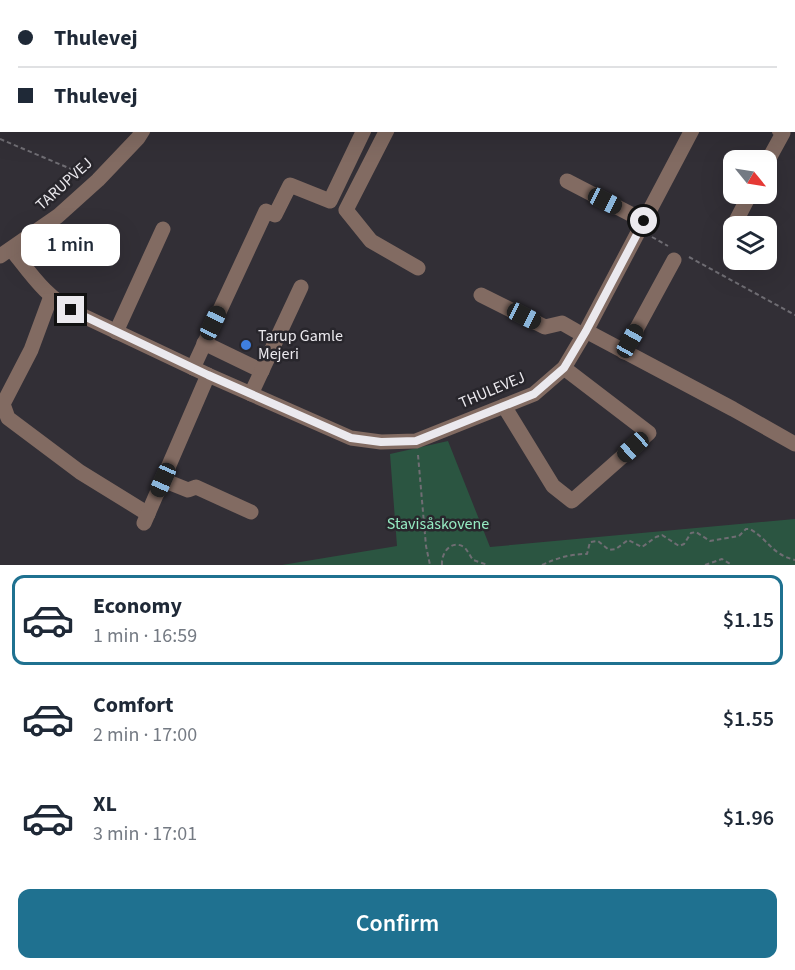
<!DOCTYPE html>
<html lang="en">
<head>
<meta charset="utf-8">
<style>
	:root { --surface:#fff; --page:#f6f6f7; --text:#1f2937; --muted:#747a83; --line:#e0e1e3; --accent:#1f7190 }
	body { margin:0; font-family:"Source Sans 3",sans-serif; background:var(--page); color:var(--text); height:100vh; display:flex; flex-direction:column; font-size:22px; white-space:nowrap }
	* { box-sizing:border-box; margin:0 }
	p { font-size:20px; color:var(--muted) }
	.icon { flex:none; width:33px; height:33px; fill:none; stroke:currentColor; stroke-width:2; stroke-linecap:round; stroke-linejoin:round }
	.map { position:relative; height:565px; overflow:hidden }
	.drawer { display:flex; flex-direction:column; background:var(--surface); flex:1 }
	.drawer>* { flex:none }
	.top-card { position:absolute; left:0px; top:0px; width:795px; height:132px; box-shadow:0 6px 24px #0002; display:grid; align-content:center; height:132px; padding:0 18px; background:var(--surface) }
	.needle { width:39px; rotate:120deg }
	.fabs { position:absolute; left:723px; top:150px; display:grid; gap:12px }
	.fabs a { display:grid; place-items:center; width:54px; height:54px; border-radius:12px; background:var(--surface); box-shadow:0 6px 24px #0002; font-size:30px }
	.end { position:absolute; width:27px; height:27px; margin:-14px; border:8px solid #ebe9ee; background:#111; box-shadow:0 0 0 3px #111 }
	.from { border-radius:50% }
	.bubble { position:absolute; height:42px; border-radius:12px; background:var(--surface); box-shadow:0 6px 24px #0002; font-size:20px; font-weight:600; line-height:42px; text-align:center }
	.car { position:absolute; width:18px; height:36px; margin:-18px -9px; border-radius:8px; box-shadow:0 0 4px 2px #0007; background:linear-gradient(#222 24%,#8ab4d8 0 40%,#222 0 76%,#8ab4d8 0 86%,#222 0) }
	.top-card b { display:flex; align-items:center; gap:21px; height:57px; font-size:22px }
	.top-card b+b { border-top:2px solid var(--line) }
	.top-card i { width:15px; height:15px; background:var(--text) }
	ul { padding:10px 0 0; list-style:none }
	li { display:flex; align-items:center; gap:18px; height:90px; margin:0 12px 9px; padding:0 6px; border:3px solid transparent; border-radius:12px }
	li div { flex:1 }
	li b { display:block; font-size:22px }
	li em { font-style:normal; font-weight:600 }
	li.active { border-color:var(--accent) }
	li>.icon { width:54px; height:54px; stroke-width:1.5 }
	.button { display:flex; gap:12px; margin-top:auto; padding:12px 18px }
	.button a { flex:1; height:69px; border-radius:12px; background:var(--accent); color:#fff; font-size:24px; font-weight:600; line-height:69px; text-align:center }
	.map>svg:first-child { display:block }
	.green { fill:#2b5541 }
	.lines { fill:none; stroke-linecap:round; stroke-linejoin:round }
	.path { stroke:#6f6d73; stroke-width:2; stroke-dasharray:4.5 3; stroke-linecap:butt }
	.minor { stroke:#826b62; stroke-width:15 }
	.route { stroke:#ebe9ee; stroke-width:8 }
	.shop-dot { fill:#3f7fe0; stroke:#28262c; stroke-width:2 }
	.labels { text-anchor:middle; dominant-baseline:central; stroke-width:5; stroke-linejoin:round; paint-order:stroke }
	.street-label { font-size:16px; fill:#ebe9ee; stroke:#28262c }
	.poi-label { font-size:16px; fill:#ebe9ee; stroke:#28262c; text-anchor:start }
	.park-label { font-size:16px; fill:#95ebc2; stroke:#28262c }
</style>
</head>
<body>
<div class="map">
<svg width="795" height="565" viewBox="0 0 795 565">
	<rect width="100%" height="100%" fill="#322f36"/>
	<path class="green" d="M448,441L490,547L795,519V565H282L397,546L390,454Z"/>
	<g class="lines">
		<g class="path">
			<path d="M0,139L83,174"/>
			<path d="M652,237L668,246"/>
			<path d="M689,257L795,315"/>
			<path d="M418,455L426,546L430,565"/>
			<path d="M442,565C441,553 451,539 464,547C468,551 470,556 473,560L488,565"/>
			<path d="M542,565C557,558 570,554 587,554L590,542L598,541L609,550L616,549L628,540L642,547L656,537L662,535L679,546L684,544L691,533L696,532L710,541L739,536L746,529H750C769,540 771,554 795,560"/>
			<path d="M705,565L722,559L732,565"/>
		</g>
		<g class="minor">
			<path d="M21,0L24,2"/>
			<path d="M163,0L165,2"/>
			<path d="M81,2L82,0"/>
			<path d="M222,2L223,0"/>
			<path d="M761,2L762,0"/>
			<path d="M782,2V0"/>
			<path d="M794,82H795"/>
			<path d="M387,130L346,210L371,241L418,268"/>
			<path d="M766,164L783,133L779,130"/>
			<path d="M567,181L644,221"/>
			<path d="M736,221L750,194"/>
			<path d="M11,249C31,274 47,299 77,313L208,375L351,438L381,442L416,441L534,394L564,368L586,331L692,130"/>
			<path d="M0,256L58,216L98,180L138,138L143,130"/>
			<path d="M481,295L545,327L562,323L583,335"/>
			<path d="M51,296L31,350L3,404L8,418L80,472L148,514"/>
			<path d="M586,331L733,409L795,444"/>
			<path d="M116,332L163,229"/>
			<path d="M204,343L262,371"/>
			<path d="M624,352L674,260"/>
			<path d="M193,368L266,211L275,215L290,185L330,201L364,130"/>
			<path d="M251,394L301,287"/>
			<path d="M504,406L553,486L572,501L649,433L564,368"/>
			<path d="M163,480L188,490L196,487L251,512"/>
			<path d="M144,523L208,375"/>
		</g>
	</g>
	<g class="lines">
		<path class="route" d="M71,310L208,375L351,438L381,442L416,441L534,394L564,368L586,331L644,221"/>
	</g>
	<circle class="shop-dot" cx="246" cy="345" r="6"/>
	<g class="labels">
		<g class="street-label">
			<text transform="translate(64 184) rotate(-42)">TARUPVEJ</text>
			<text transform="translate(492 390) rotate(-23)">THULEVEJ</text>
		</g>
		<g class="poi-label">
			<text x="258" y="336">Tarup Gamle<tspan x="258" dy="18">Mejeri</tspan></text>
		</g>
		<g class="park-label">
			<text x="438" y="524">Stavisåskovene</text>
		</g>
	</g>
</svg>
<div class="fabs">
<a><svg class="needle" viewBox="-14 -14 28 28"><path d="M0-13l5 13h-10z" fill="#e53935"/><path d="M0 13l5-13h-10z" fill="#747a83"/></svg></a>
<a><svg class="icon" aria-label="layers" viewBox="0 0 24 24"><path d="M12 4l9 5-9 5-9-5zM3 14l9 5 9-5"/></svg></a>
</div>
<i class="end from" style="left:644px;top:221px"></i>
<i class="end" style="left:71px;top:310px"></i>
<div class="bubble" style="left:21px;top:224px;width:99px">1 min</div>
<i class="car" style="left:605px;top:201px;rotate:117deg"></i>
<i class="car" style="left:524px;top:316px;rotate:117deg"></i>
<i class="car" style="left:213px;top:323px;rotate:25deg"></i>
<i class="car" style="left:630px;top:341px;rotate:29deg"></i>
<i class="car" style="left:633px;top:447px;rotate:228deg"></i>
<i class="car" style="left:163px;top:480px;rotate:204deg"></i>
<div class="top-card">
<b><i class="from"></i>Thulevej</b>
<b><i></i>Thulevej</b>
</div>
</div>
<section class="drawer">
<ul>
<li class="active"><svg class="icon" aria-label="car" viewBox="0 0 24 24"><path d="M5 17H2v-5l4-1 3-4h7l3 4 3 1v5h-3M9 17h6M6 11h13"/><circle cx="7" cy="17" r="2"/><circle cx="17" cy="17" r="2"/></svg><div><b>Economy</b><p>1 min · 16:59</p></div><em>$1.15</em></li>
<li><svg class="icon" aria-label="car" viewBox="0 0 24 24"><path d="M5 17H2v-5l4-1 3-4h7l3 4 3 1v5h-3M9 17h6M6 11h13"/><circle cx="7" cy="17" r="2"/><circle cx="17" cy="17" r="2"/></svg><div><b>Comfort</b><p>2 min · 17:00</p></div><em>$1.55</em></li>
<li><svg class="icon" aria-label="car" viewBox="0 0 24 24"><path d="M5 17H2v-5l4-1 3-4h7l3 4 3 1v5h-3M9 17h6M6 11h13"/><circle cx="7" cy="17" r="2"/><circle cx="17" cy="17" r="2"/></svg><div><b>XL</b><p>3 min · 17:01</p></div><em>$1.96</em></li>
</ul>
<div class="button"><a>Confirm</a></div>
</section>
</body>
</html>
